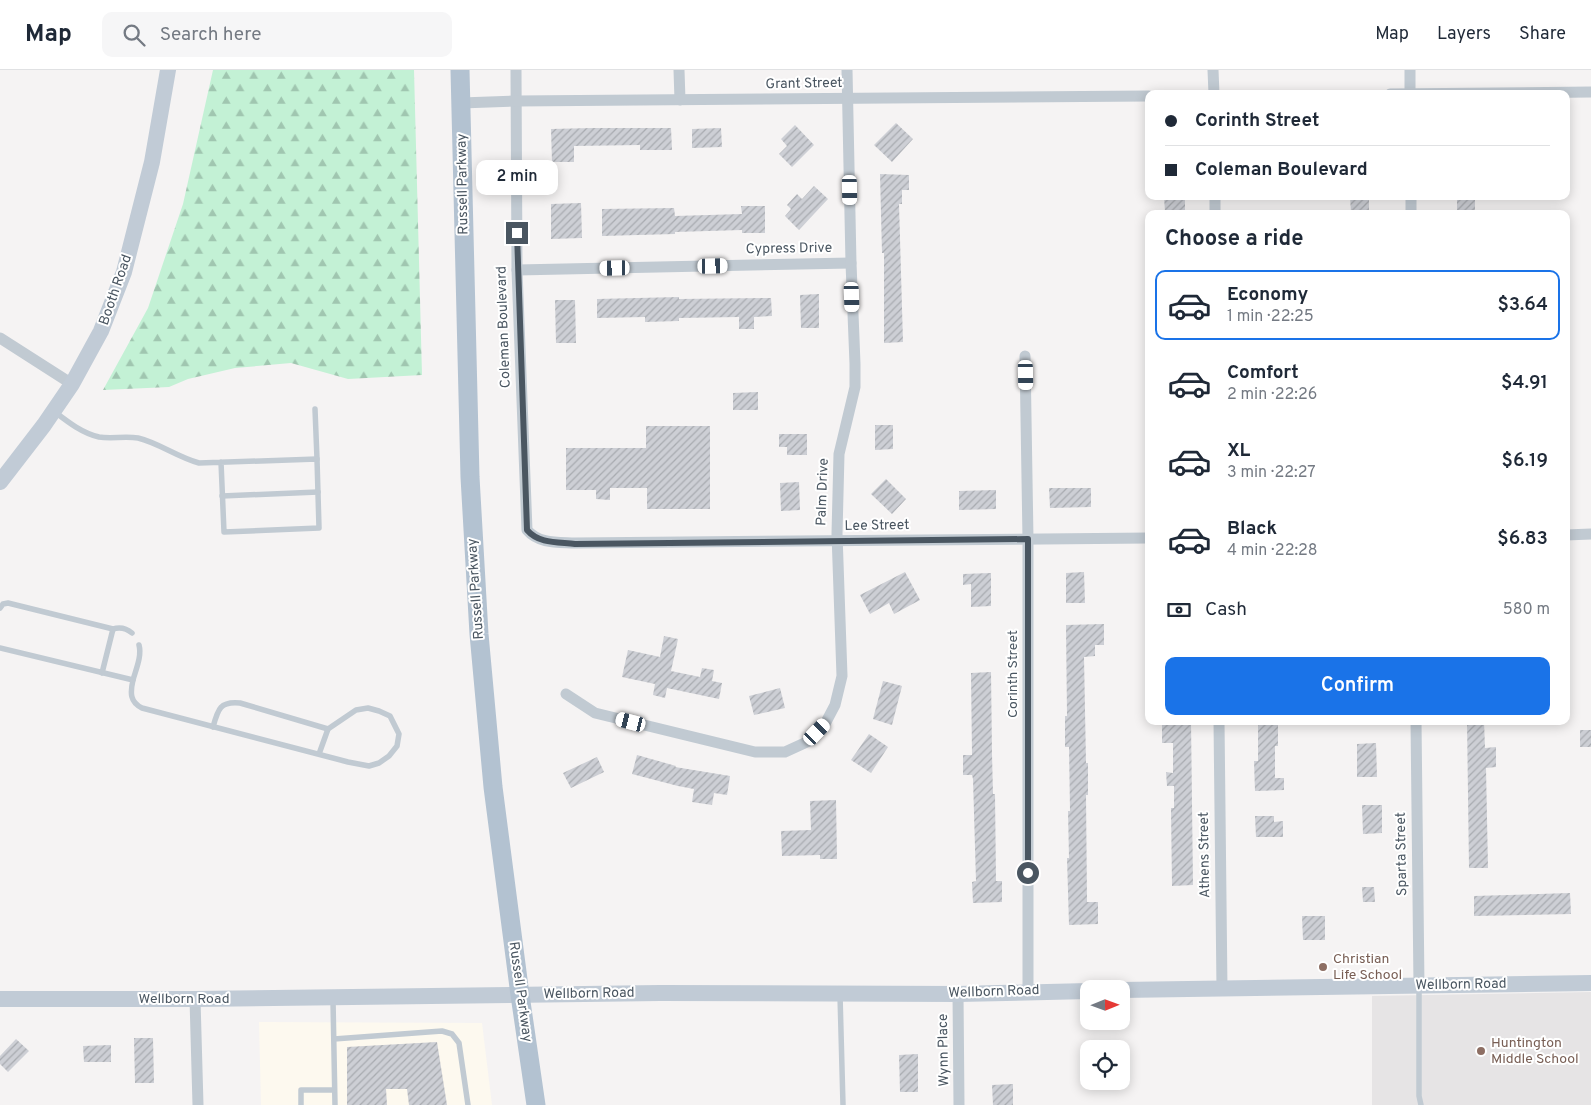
<!DOCTYPE html>
<html lang="en">
<head>
<meta charset="utf-8">
<style>
	:root { --surface:#fff; --page:#f6f6f7; --text:#1f2937; --muted:#747a83; --line:#e0e1e3; --accent:#1a73e8 }
	body { margin:0; font-family:Overpass,sans-serif; background:var(--page); color:var(--text); height:100vh; display:flex; flex-direction:column; font-size:19px; white-space:nowrap }
	* { box-sizing:border-box; margin:0 }
	p { font-size:16px; color:var(--muted) }
	.icon { flex:none; width:28px; height:28px; fill:none; stroke:currentColor; stroke-width:2; stroke-linecap:round; stroke-linejoin:round }
	.map { position:relative; flex:1; overflow:hidden }
	.panel { position:absolute; left:1145px; top:140px; width:425px; height:515px; display:flex; flex-direction:column; background:var(--surface); border-radius:10px; box-shadow:0 2px 12px #0003 }
	.panel>* { flex:none }
	.banner { position:absolute; left:1145px; top:20px; width:425px; height:110px; border-radius:10px; box-shadow:0 2px 12px #0003; display:grid; align-content:center; height:110px; padding:0 20px; background:var(--surface) }
	.needle { width:32px; rotate:89deg }
	.tools { position:absolute; left:1080px; top:910px; display:grid; gap:10px }
	.tools a { display:grid; place-items:center; width:50px; height:50px; border-radius:10px; background:var(--surface); box-shadow:0 2px 12px #0003; font-size:25px }
	.end { position:absolute; width:22px; height:22px; margin:-11px; border:6px solid #4a5661; background:#fff; box-shadow:0 0 0 2px #fff }
	.from { border-radius:50% }
	.bubble { position:absolute; height:35px; border-radius:10px; background:var(--surface); box-shadow:0 2px 12px #0003; font-size:16px; font-weight:600; line-height:35px; text-align:center }
	.car { position:absolute; width:15px; height:30px; margin:-15px -8px; border-radius:6px; box-shadow:0 0 4px 1px #0007; background:linear-gradient(#fff 24%,#345 0 40%,#fff 0 76%,#345 0 86%,#fff 0) }
	.banner b { display:flex; align-items:center; gap:18px; height:48px; font-size:19px }
	.banner b+b { border-top:1px solid var(--line) }
	.banner i { width:12px; height:12px; background:var(--text) }
	ul { padding:0; list-style:none }
	li { display:flex; align-items:center; gap:15px; height:70px; margin:0 10px 8px; padding:0 10px; border:2px solid transparent; border-radius:10px }
	li div { flex:1 }
	li b { display:block; font-size:19px }
	li em { font-style:normal; font-weight:600 }
	li.current { border-color:var(--accent) }
	li>.icon { width:45px; height:45px; stroke-width:1.5 }
	h2 { padding:0 20px; font-size:22px; line-height:60px }
	.pay { display:flex; align-items:center; gap:12px; height:55px; padding:0 20px; font-size:19px }
	.pay p { margin-inline-start:auto }
	.button { display:flex; gap:10px; margin-top:auto; padding:10px 20px }
	.button a { flex:1; height:58px; border-radius:10px; background:var(--accent); color:#fff; font-size:20px; font-weight:600; line-height:58px; text-align:center }
	header { display:flex; align-items:center; gap:30px; box-sizing:border-box; height:70px; padding:0 25px; background:var(--surface); border-bottom:1px solid var(--line) }
	header strong { font-size:24px }
	nav { display:flex; gap:28px; margin-inline-start:auto; font-size:18px }
	.search { width:350px; height:45px; background:var(--page); display:flex; align-items:center; gap:12px; box-sizing:border-box; padding:0 18px; border-radius:10px; color:var(--muted); font-size:19px }
	.map>svg:first-child { display:block }
	.commercial { fill:#fdf9ef }
	.education { fill:#e6e4e5 }
	.forest { fill:url(#forest-firs) }
	.building { fill:url(#building-hatch) }
	.lines { fill:none; stroke-linecap:round; stroke-linejoin:round }
	.lane { stroke:#c1cad2; stroke-width:5.5 }
	.street { stroke:#c1cad2; stroke-width:11 }
	.secondary { stroke:#c1cbd6; stroke-width:16 }
	.primary { stroke:#b3c2d1; stroke-width:19 }
	.route { stroke:#4a5661; stroke-width:6 }
	.education-dot { fill:#8d6e63; stroke:#fff; stroke-width:2 }
	.labels { text-anchor:middle; dominant-baseline:central; stroke-width:4; stroke-linejoin:round; paint-order:stroke }
	.street-label { font-size:14px; fill:#4a5661; stroke:#fff }
	.education-label { font-size:14px; fill:#785e54; stroke:#fff; text-anchor:start }
</style>
</head>
<body>
<header>
<strong>Map</strong>
<div class="search"><svg class="icon" aria-label="search" viewBox="0 0 24 24"><circle cx="10" cy="10" r="6"/><path d="M15 15l6 6"/></svg>Search here</div>
<nav><a>Map</a><a>Layers</a><a>Share</a></nav>
</header>
<div class="map">
<svg width="1591" height="1035" viewBox="0 0 1591 1035">
	<defs>
		<pattern id="forest-firs" width="22" height="20" patternUnits="userSpaceOnUse" patternTransform="scale(1.25)"><rect width="22" height="20" fill="#c3f1d5"/><path d="M5 1l3.5 6h-7zM16 11l3.5 6h-7z" fill="#a0c6b0"/></pattern>
		<pattern id="building-hatch" width="6" height="6" patternUnits="userSpaceOnUse" patternTransform="scale(1.25)"><rect width="6" height="6" fill="#cdcfd5"/><path d="M-1 1l2-2M0 6l6-6M5 7l2-2" fill="none" stroke="#a8abb0"/></pattern>
	</defs>
	<rect width="100%" height="100%" fill="#f5f3f3"/>
	<path class="commercial" d="M259,952L482,953L492,1035H261Z"/>
	<path class="education" d="M1591,922V1035H1372V926Z"/>
	<path class="forest" d="M213,0H414L422,305L348,309L291,293L235,298L188,309L169,317L103,320L148,238L183,134Z"/>
	<g class="building">
		<path d="M896,53L913,69L892,92L874,75Z"/>
		<path d="M795,55L814,75L792,97L779,84L787,76L781,69Z"/>
		<path d="M592,58H671L672,80H640V75L574,76V92H552L551,59Z"/>
		<path d="M721,58L722,77L692,78V59Z"/>
		<path d="M880,104L909,105V120H902V134H899L903,272L884,273V183H882Z"/>
		<path d="M814,116L828,129L799,160L785,146L791,139L787,135L797,124L802,129Z"/>
		<path d="M1164,126H1185V142H1165Z"/>
		<path d="M1350,126H1369V144H1351Z"/>
		<rect x="1457" y="126" width="18" height="18"/>
		<path d="M581,133L582,168L551,169V134Z"/>
		<path d="M741,136H765V163H742V160L675,162V164L602,166V139L674,138L675,146L742,144Z"/>
		<path d="M819,224V258H801L800,225Z"/>
		<path d="M679,227V229L771,228L772,246L754,247V259H739V247L679,248V251L645,252V247L597,248V229Z"/>
		<path d="M555,230H575L576,273H556Z"/>
		<path d="M758,322V340H733V323Z"/>
		<path d="M875,355H893V379L875,380Z"/>
		<path d="M646,356H710V439H647V418H610V430L596,429V420H566V378H646Z"/>
		<path d="M779,364H807V385H787V377H779Z"/>
		<path d="M886,409L906,429L892,444L871,424Z"/>
		<path d="M799,412L800,440L781,441L780,413Z"/>
		<path d="M1049,418H1091V437L1050,438Z"/>
		<path d="M996,420V439L959,440V421Z"/>
		<path d="M905,502L920,530L894,544L889,533L870,544L860,525Z"/>
		<path d="M1084,502L1085,533H1066V503Z"/>
		<path d="M991,503V536L971,537V514L963,515V504Z"/>
		<path d="M1104,554V575H1095V586L1084,587L1086,693H1088V725H1086L1087,832H1098V854L1069,855L1067,788H1069L1068,741H1070L1069,677H1065V646H1067L1066,555Z"/>
		<path d="M664,566L678,569L671,601L700,607L702,598L714,600L712,611L722,613L719,629L667,618L665,628L653,625L655,614L622,607L628,580L660,587Z"/>
		<path d="M991,602L992,684L993,724H995L996,811H1002V832L973,833L972,812L976,811L973,709L972,705H963V685H972L971,603Z"/>
		<path d="M883,611L902,616L892,655L873,649Z"/>
		<path d="M780,618L785,638L754,645L749,626Z"/>
		<path d="M1162,651H1191L1193,815L1172,816L1171,738H1174V716H1167L1166,702L1173,703V673H1162Z"/>
		<path d="M1258,651H1278V676H1275V708H1284V720L1255,721L1254,691H1258Z"/>
		<path d="M1467,651H1484L1485,678L1496,677V697L1486,698L1488,798H1469Z"/>
		<rect x="1580" y="660" width="11" height="17"/>
		<path d="M869,664L888,677L871,703L851,690Z"/>
		<path d="M1376,673L1377,707H1357V674Z"/>
		<path d="M637,685L676,696L675,697L730,706L727,725L714,723L712,735L692,732L694,719L678,716L632,704Z"/>
		<path d="M597,687L604,702L571,718L563,703Z"/>
		<path d="M836,730L837,789H820V785L782,786L781,761L811,760L810,731Z"/>
		<path d="M1362,735H1382V763L1363,764Z"/>
		<path d="M1255,746H1274V752L1283,751V767H1256Z"/>
		<path d="M1362,817H1374L1375,832H1363Z"/>
		<path d="M1570,823L1571,844L1474,846V826Z"/>
		<path d="M1302,846H1325V870H1303Z"/>
		<path d="M134,968H153L154,1013H135Z"/>
		<path d="M16,969L29,981L8,1002L0,994V986Z"/>
		<path d="M437,972L447,1035H409L407,1019H386L387,1035H347V977Z"/>
		<path d="M111,975V992H84L83,976Z"/>
		<path d="M918,984V1022H900L899,985Z"/>
		<path d="M1013,1014V1035H993L992,1015Z"/>
	</g>
	<g class="lines">
		<g class="lane">
			<path d="M315,339L317,389"/>
			<path d="M55,342C68,352 82,363 99,367C111,369 125,366 138,368C159,373 177,387 199,393L317,389L319,458L224,462L221,392"/>
			<path d="M222,426L318,422"/>
			<path d="M0,538L3,534L8,533L113,559C120,557 126,558 132,563"/>
			<path d="M0,578L133,610C130,623 130,632 142,638L348,692L369,696L379,693L389,686L397,676L399,664L390,646L379,641L368,638L356,640L328,659L319,684"/>
			<path d="M102,603L113,559"/>
			<path d="M133,610C136,599 142,586 139,575"/>
			<path d="M213,657C218,639 220,631 240,633L328,659"/>
			<path d="M1419,917V1026L1421,1035"/>
			<path d="M840,925L843,1035"/>
			<path d="M333,930L335,1035"/>
			<path d="M334,969L442,961L452,964L459,973L468,1035"/>
			<path d="M301,1035V1020H334"/>
		</g>
		<g class="street">
			<path d="M516,0L517,200L527,460C539,474 558,472 575,473L1149,468"/>
			<path d="M679,0L680,30"/>
			<path d="M1213,0L1214,24"/>
			<path d="M1390,24L1591,22"/>
			<path d="M1410,24V0"/>
			<path d="M461,33L516,31L1149,26"/>
			<path d="M1215,126V144"/>
			<path d="M1411,126V144"/>
			<path d="M517,200L851,193"/>
			<path d="M0,268L72,314"/>
			<path d="M1025,286L1028,469V921"/>
			<path d="M1566,465L1591,464"/>
			<path d="M566,624L595,643L755,682H785L809,671L825,654L835,635L842,606L837,464L839,384L855,317V294L851,193L847,0"/>
			<path d="M1219,651L1222,919"/>
			<path d="M1416,651L1419,916"/>
			<path d="M958,924L959,1035"/>
			<path d="M195,929L198,1035"/>
		</g>
		<g class="secondary">
			<path d="M0,412L44,355L72,314L101,261L124,202L152,92L168,0"/>
			<path d="M1121,920L1591,913"/>
			<path d="M0,929H195L660,923L958,924L1089,921"/>
		</g>
		<path class="primary" d="M460,0L470,407L479,564L493,717L520,925L536,1035"/>
	</g>
	<g class="lines">
		<path class="route" d="M517,163L527,460C539,474 558,472 575,474L1028,469V803"/>
	</g>
	<g class="education-dot">
		<circle cx="1323" cy="897" r="5"/>
		<circle cx="1481" cy="981" r="5"/>
	</g>
	<g class="labels">
		<g class="street-label">
			<text transform="translate(804 14) rotate(-1)">Grant Street</text>
			<text transform="translate(463 114) rotate(-91)">Russell Parkway</text>
			<text transform="translate(789 179) rotate(-1)">Cypress Drive</text>
			<text transform="translate(116 220) rotate(-71)">Booth Road</text>
			<text transform="translate(504 257) rotate(-92)">Coleman Boulevard</text>
			<text transform="translate(823 422) rotate(-88)">Palm Drive</text>
			<text transform="translate(877 456) rotate(-1)">Lee Street</text>
			<text transform="translate(476 519) rotate(-94)">Russell Parkway</text>
			<text transform="translate(1013 604) rotate(-90)">Corinth Street</text>
			<text transform="translate(1402 784) rotate(-91)">Sparta Street</text>
			<text transform="translate(1205 785) rotate(-91)">Athens Street</text>
			<text transform="translate(1461 915) rotate(-1)">Wellborn Road</text>
			<text transform="translate(520 922) rotate(82)">Russell Parkway</text>
			<text transform="translate(994 922) rotate(-2)">Wellborn Road</text>
			<text transform="translate(589 924) rotate(-1)">Wellborn Road</text>
			<text x="184" y="929">Wellborn Road</text>
			<text transform="translate(944 980) rotate(-91)">Wynn Place</text>
		</g>
		<g class="education-label">
			<text x="1333" y="889">Christian<tspan x="1333" dy="16">Life School</tspan></text>
			<text x="1491" y="973">Huntington<tspan x="1491" dy="16">Middle School</tspan></text>
		</g>
	</g>
</svg>
<div class="tools">
<a><svg class="needle" viewBox="-14 -14 28 28"><path d="M0-13l5 13h-10z" fill="#e53935"/><path d="M0 13l5-13h-10z" fill="#747a83"/></svg></a>
<a><svg class="icon" aria-label="locate" viewBox="0 0 24 24"><circle cx="12" cy="12" r="6"/><path d="M12 2v4M12 18v4M2 12h4M18 12h4"/></svg></a>
</div>
<i class="end from" style="left:1028px;top:803px"></i>
<i class="end" style="left:517px;top:163px"></i>
<div class="bubble" style="left:476px;top:90px;width:82px">2 min</div>
<i class="car" style="left:850px;top:120px;rotate:179deg"></i>
<i class="car" style="left:713px;top:196px;rotate:89deg"></i>
<i class="car" style="left:615px;top:198px;rotate:269deg"></i>
<i class="car" style="left:852px;top:227px;rotate:178deg"></i>
<i class="car" style="left:1026px;top:305px;rotate:179deg"></i>
<i class="car" style="left:631px;top:652px;rotate:284deg"></i>
<i class="car" style="left:817px;top:662px;rotate:44deg"></i>
<div class="banner">
<b><i class="from"></i>Corinth Street</b>
<b><i></i>Coleman Boulevard</b>
</div>
<section class="panel">
<h2>Choose a ride</h2>
<ul>
<li class="current"><svg class="icon" aria-label="car" viewBox="0 0 24 24"><path d="M5 17H2v-5l4-1 3-4h7l3 4 3 1v5h-3M9 17h6M6 11h13"/><circle cx="7" cy="17" r="2"/><circle cx="17" cy="17" r="2"/></svg><div><b>Economy</b><p>1 min · 22:25</p></div><em>$3.64</em></li>
<li><svg class="icon" aria-label="car" viewBox="0 0 24 24"><path d="M5 17H2v-5l4-1 3-4h7l3 4 3 1v5h-3M9 17h6M6 11h13"/><circle cx="7" cy="17" r="2"/><circle cx="17" cy="17" r="2"/></svg><div><b>Comfort</b><p>2 min · 22:26</p></div><em>$4.91</em></li>
<li><svg class="icon" aria-label="car" viewBox="0 0 24 24"><path d="M5 17H2v-5l4-1 3-4h7l3 4 3 1v5h-3M9 17h6M6 11h13"/><circle cx="7" cy="17" r="2"/><circle cx="17" cy="17" r="2"/></svg><div><b>XL</b><p>3 min · 22:27</p></div><em>$6.19</em></li>
<li><svg class="icon" aria-label="car" viewBox="0 0 24 24"><path d="M5 17H2v-5l4-1 3-4h7l3 4 3 1v5h-3M9 17h6M6 11h13"/><circle cx="7" cy="17" r="2"/><circle cx="17" cy="17" r="2"/></svg><div><b>Black</b><p>4 min · 22:28</p></div><em>$6.83</em></li>
</ul>
<div class="pay"><svg class="icon" aria-label="cash" viewBox="0 0 24 24"><path d="M3 7h18v10H3z"/><circle cx="12" cy="12" r="2"/></svg>Cash<p>580 m</p></div>
<div class="button"><a>Confirm</a></div>
</section>
</div>
</body>
</html>
